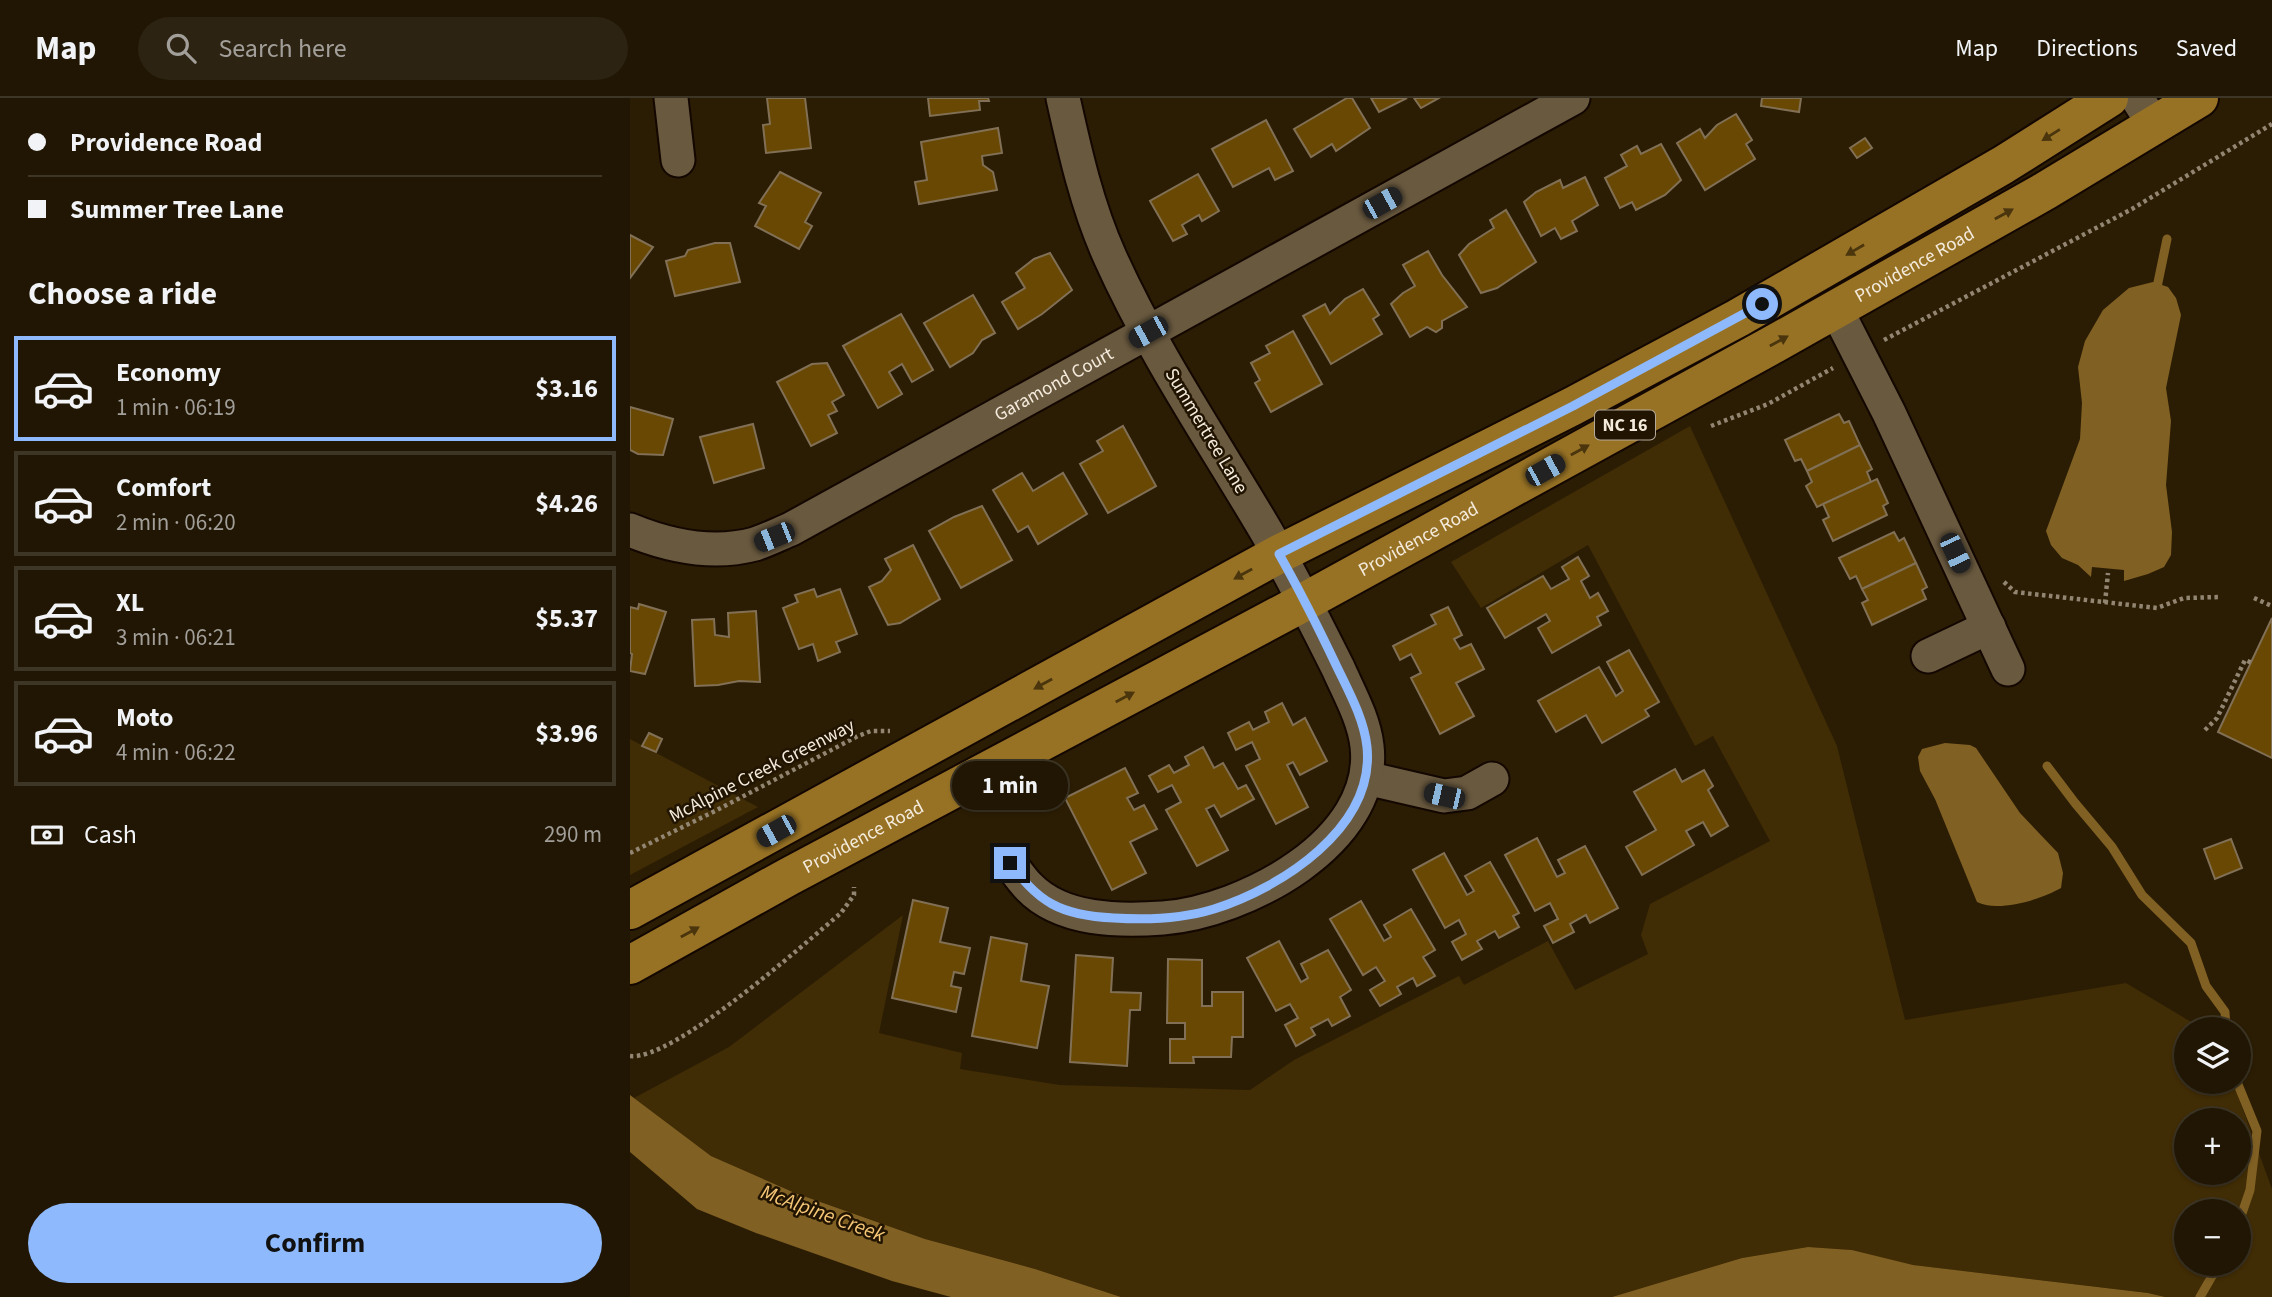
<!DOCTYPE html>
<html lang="en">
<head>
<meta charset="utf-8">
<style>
	:root { --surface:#201603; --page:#2d2312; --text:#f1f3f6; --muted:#a29f9a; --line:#3d3525; --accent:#8eb9fc }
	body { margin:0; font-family:"Source Sans 3",sans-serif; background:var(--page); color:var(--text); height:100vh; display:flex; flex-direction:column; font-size:26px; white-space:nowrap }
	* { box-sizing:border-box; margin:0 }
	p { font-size:23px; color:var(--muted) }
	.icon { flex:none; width:38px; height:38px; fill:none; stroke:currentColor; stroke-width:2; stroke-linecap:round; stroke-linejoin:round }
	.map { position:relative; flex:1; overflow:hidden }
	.panel { display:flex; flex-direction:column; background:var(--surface); width:630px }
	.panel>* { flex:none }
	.hud { display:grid; align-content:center; height:154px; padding:0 28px; background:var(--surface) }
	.buttons { position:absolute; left:1544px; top:919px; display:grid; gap:14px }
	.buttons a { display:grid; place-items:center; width:77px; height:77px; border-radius:50%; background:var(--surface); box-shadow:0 2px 5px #0004,0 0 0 2px var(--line); font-size:35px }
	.end { position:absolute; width:32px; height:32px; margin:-16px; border:9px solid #8eb9fc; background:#111; box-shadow:0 0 0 4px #111 }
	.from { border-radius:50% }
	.bubble { position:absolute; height:49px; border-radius:24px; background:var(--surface); box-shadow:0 2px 5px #0004,0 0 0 2px var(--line); font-size:23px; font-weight:700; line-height:49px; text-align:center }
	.car { position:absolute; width:21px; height:42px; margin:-21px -10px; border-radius:9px; box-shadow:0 0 5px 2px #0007; background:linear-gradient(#222 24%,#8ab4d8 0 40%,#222 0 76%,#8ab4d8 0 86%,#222 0) }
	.hud b { display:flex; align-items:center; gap:24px; height:66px; font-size:26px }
	.hud b+b { border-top:2px solid var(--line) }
	.hud i { width:18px; height:18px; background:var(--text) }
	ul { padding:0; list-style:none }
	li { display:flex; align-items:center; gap:21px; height:105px; margin:0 14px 10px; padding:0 14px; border:4px solid var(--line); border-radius:0px }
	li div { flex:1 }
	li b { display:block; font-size:26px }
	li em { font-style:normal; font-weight:700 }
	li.on { border-color:var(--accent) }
	li>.icon { width:63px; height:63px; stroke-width:1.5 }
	h2 { padding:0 28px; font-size:32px; line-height:84px }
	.pay { display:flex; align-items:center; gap:18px; height:77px; padding:0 28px; font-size:26px }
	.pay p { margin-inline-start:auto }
	.primary-button { display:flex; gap:14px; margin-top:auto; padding:14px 28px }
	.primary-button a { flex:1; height:80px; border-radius:42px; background:var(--accent); color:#111; font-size:28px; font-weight:700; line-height:80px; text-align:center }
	header { display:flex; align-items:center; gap:42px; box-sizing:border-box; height:98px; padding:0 35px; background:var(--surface); border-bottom:2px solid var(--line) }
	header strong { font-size:33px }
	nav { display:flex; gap:38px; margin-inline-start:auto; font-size:24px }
	.search { width:490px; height:63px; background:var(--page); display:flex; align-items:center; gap:18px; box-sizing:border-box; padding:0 24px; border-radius:38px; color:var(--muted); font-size:26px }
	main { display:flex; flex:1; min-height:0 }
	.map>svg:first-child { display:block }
	.green { fill:#402c05; fill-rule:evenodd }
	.water { fill:#816023 }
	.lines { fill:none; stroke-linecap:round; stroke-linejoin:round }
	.stream { stroke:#816023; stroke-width:9 }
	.building { fill:#684802; stroke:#817055; stroke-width:2 }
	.minor-casing { stroke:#130700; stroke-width:37 }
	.major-casing { stroke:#130700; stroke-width:42 }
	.path { stroke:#928672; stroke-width:4.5; stroke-dasharray:3.5 3.5; stroke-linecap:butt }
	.minor { stroke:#69593f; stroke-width:33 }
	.major { stroke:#977225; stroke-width:38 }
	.oneway { fill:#4a350d }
	.route { stroke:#8eb9fc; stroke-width:9 }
	.labels { text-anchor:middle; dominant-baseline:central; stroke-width:5; stroke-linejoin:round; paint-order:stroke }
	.shield { fill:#211400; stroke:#b5aa9a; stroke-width:2 }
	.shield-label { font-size:18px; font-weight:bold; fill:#f4ebdc }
	.street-label { font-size:19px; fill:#f4ebdc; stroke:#211400 }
	.water-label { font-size:21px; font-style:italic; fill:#f6c777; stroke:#211400 }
</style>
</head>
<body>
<header>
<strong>Map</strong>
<div class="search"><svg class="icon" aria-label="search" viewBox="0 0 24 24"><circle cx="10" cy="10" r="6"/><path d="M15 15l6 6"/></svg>Search here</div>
<nav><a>Map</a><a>Directions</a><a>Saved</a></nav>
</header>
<main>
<section class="panel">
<div class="hud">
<b><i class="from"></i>Providence Road</b>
<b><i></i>Summer Tree Lane</b>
</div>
<h2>Choose a ride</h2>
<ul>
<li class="on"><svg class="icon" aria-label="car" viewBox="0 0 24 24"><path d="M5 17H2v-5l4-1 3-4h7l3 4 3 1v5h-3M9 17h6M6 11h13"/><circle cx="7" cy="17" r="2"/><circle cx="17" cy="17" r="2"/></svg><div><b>Economy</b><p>1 min · 06:19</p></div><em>$3.16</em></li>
<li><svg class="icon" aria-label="car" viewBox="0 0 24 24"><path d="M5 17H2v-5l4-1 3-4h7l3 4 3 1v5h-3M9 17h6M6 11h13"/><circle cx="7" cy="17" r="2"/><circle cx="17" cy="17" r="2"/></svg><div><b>Comfort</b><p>2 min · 06:20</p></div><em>$4.26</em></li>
<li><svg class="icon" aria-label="car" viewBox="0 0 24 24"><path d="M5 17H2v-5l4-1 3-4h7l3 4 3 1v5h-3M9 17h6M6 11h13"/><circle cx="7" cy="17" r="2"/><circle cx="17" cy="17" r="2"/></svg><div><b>XL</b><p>3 min · 06:21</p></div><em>$5.37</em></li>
<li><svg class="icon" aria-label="car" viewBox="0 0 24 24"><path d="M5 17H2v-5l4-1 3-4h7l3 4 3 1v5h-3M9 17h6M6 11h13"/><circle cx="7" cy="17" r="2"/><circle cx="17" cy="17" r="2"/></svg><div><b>Moto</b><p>4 min · 06:22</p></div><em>$3.96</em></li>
</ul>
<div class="pay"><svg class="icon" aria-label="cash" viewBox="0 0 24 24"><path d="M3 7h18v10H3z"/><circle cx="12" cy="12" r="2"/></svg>Cash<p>290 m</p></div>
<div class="primary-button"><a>Confirm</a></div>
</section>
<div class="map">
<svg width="1642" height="1199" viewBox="0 0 1642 1199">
	<rect width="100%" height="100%" fill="#2b1d04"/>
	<g class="green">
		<path d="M1060,328L1207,648L1275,922L1496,885L1573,931H1556V984H1603L1642,1091V1199H1535L1518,1195L1282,1167L1222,1152L1178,1149L1112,1160L982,1199H491L405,1171L295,1141L165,1095L81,1058L4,1000L99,949L273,817L249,935L332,955L330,971L430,987L620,992L664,962L829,878L834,887L918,843L945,892L1018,856L1011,837L1020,806L1140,743L1083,638L1065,648L958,447L851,510L821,464ZM1556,1022H1608V1074H1556ZM1556,1113H1608V1166H1556Z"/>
		<path d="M0,641L128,709L0,777Z"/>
	</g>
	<g class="water">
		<path d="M1523,184L1538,189L1546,200L1551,217L1536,290L1541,323L1536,387L1542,434L1541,457L1534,469L1518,476L1494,483V472L1462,469L1461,479L1448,467L1432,460L1421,447L1416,433L1450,341L1452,305L1448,269L1455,243L1473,212L1499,190Z"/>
		<path d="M1315,645L1340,647L1346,650L1390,715L1428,755L1433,775L1431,790C1412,801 1368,815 1347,804L1305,701L1290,673L1288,659L1292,651Z"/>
		<path d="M0,997L81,1058L165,1095L295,1141L405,1171L491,1199H321L262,1183L126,1135L67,1111L0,1054Z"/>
		<path d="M1178,1149L1222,1152L1283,1167L1518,1195L1535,1199H982L1112,1160Z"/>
	</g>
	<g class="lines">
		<g class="stream">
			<path d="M1526,194L1537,141"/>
			<path d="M1417,668L1445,705L1482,749L1512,797L1561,845L1576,888L1595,914L1596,931"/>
			<path d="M1607,984L1627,1033L1620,1092L1608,1127"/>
			<path d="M1570,1199L1589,1166"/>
		</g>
	</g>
	<g class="building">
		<path d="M137,0H175L181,50L136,55L133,27L140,26Z"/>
		<path d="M298,0H358L359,3H349L350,12L300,18Z"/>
		<path d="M717,0H722L740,30L706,53L702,46L681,59L664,31Z"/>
		<path d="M741,0H777L749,14Z"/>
		<path d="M784,0H809L791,10Z"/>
		<path d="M1132,0H1171L1169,14L1131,8Z"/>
		<path d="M1106,16L1122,42L1116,46L1125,61L1075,92L1047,45L1070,31L1075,40L1087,27Z"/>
		<path d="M636,22L663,73L645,82L639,70L603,89L582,51Z"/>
		<path d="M368,30L372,55L352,58L353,67L363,74L367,92L289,106L285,84L297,82L291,44Z"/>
		<path d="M1235,40L1242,50L1227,60L1220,50Z"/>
		<path d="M1031,46L1051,82L1035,97L1006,112L1002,104L990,110L975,80L997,68L991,57L1007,48L1011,56Z"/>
		<path d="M150,74L191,95L175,124L182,128L169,151L125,128L136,108L129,105Z"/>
		<path d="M568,76L589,113L572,123L569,117L552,127L557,136L543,143L520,103Z"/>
		<path d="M955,79L968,107L942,123L947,133L931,141L925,130L911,138L894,104L906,94L930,82L933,90Z"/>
		<path d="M876,112L906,164L867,190L851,195L829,157L839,146L864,130L860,122Z"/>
		<path d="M0,137L23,149L0,180Z"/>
		<path d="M85,145H100L110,184L45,198L36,163L55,158L58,152Z"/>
		<path d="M798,153L812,177L837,209L812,223V230L806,234L797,229L780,239L761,206L773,195L785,188L773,167Z"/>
		<path d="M420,155L442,192L412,216L388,231L372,204L395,190L386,175L404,161Z"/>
		<path d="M733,191L749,217L743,221L752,236L701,266L673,218L695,206L700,216L715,201Z"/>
		<path d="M343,197L365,235L352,242L343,255L320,269L294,225Z"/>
		<path d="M271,216L303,272L282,284L272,266L259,274L272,296L248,310L213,248Z"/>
		<path d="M663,233L692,286L641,314L625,285L630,282L621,265L640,255L636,248Z"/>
		<path d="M197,265L214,297L202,304L207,313L198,317L207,335L181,348L147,284L182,266Z"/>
		<path d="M0,309L43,321L33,357L8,356L0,352Z"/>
		<path d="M1209,316L1214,325L1219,323L1230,347L1177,373L1171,361L1165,363L1155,342Z"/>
		<path d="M123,326L134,370L84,385L70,339Z"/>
		<path d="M493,328L526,388L478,415L450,366L473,353L467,343Z"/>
		<path d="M1230,347L1242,371L1237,374L1241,384L1187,409L1176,388L1182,384L1177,373Z"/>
		<path d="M392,375L403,393L433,375L457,416L408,446L398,428L388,434L363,392Z"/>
		<path d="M1247,381L1258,405L1253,408L1257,417L1203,443L1193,422L1199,419L1193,406Z"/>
		<path d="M352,408L382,462L331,490L299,433L324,419Z"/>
		<path d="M1264,434L1269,443L1274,440L1286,465L1232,491L1226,478L1220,481L1209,460Z"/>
		<path d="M283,447L310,501L270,525L258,527L239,489L252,483L261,472L255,461Z"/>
		<path d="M948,459L959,478L951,483L960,500L968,495L978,513L967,519L971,527L922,555L908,530L920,523L916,516L875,540L857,510L913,478L921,491L939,481L932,469Z"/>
		<path d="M1286,465L1297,489L1292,492L1296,501L1242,527L1232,505L1238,502L1232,491Z"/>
		<path d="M184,491L187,499L210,491L227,536L206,544L210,554L188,563L183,546L169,551L153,510L168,504L165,497Z"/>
		<path d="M9,506L36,514L15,576L0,573L2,556L0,555V509L8,511Z"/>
		<path d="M818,509L832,537L824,541L830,551L841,546L854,571L826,585L844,618L810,636L781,580L791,575L781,556L770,562L763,548L806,526L801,517Z"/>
		<path d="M126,513L130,584L109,583L88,587L65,588L62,522L84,521L85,537L99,539L98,515Z"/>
		<path d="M1642,520V660L1588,634Z"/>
		<path d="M999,552L1029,604L1015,612L1019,618L972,645L956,617L926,634L908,603L969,569L986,598L993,593L977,564Z"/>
		<path d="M652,605L663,627L675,620L697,663L670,677L663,664L657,667L678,709L646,726L616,668L630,661L622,644L606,652L598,635L619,624L623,632L639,624L635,614Z"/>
		<path d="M19,635L32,641L26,654L12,648Z"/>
		<path d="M573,649L584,670L593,665L608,691L616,687L624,701L591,719L584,707L576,711L598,752L567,768L536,712L551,704L542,687L528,694L519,678L539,667L544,675L559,667L555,659Z"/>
		<path d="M495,670L508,695L497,700L504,712L514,707L527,731L500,744L516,775L482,792L435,700Z"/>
		<path d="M1045,671L1052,684L1074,672L1083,688L1078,692L1098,728L1081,738L1073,724L1056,733L1064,747L1012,777L996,749L1026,732L1004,694Z"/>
		<path d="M907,740L927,779L935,775L928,762L955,748L988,810L960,825L956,817L940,826L944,834L923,845L914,828L928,821L920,805L905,813L875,757Z"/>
		<path d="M1601,741L1612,770L1585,781L1574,751Z"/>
		<path d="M814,755L837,797L844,793L835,778L860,764L889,815L883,818L889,829L869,840L865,833L847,843L852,851L832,862L822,844L836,836L829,822L815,830L783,772Z"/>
		<path d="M283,802L318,810L310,844L340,850L334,876L324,874L321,888L331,890L326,914L262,900Z"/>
		<path d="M731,803L754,843L761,839L754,827L781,811L805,852L793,859L805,878L787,888L783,880L767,889L771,896L750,908L740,892L755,883L746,869L733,877L700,821Z"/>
		<path d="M361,839L397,846L391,883L419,888L407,950L342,938Z"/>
		<path d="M649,843L671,884L678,880L671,866L698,852L721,892L710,899L720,918L702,928L698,921L681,930L685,937L666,948L655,927L668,920L660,906L646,913L617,860Z"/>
		<path d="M446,857L483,860L481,894L511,895L510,912H500L497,968L440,964Z"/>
		<path d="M538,861L572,862V908H582V894H613V939H602L601,959H563L564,965H540V941H555V925H537Z"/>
	</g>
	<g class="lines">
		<defs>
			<g id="minor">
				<path d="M41,0L48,62"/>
				<path d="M1507,0L1524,27"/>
				<path d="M1206,211L1259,315L1378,571"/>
				<path id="s1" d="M0,432C39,448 84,457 125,446C137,442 149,436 161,431L943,0"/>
				<path d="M1298,558L1359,529"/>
				<path d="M736,680L814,698L837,695L862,681"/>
				<path d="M380,765C386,773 392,782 399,789C432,823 489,823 533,820C614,814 748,744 737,648C734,621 719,595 708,570C685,524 662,478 636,433C583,343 523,255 480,159C457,108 445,54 433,0"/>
			</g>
			<g id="major">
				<path d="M0,812L649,456L943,308L1108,220L1373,67L1479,0"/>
				<path id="s2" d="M0,867L158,779L676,503L1144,246L1415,93L1569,0"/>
			</g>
		</defs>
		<use href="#minor" class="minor-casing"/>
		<use href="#major" class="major-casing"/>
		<g class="path">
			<path d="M1254,242L1502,111L1642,26"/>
			<path d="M1081,328L1138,306L1203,270"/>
			<path d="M1374,484L1385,494L1527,510L1554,500L1590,499"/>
			<path d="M1624,500L1642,508"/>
			<path d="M1475,505L1478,475"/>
			<path d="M1575,632L1587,620L1615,562L1622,565"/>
			<path d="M0,755L85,713L228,638L241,633H260"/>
			<path d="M0,958C43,963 174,846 211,815L224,797V789"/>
		</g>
		<use href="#minor" class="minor"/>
		<use href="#major" class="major"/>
	</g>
	<defs><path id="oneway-solid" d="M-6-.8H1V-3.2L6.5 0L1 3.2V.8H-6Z" transform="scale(1.75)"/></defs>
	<g class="oneway">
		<use href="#oneway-solid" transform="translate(1421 37) rotate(148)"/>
		<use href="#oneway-solid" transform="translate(1374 116) rotate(-29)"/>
		<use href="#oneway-solid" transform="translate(1225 152) rotate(150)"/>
		<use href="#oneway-solid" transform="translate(1149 243) rotate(-29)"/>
		<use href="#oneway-solid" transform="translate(950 352) rotate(-29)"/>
		<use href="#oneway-solid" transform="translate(613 476) rotate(151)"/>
		<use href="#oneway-solid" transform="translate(413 586) rotate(151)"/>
		<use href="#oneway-solid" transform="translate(495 599) rotate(-28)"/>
		<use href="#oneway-solid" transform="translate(60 834) rotate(-29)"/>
	</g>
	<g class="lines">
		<path class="route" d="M380,765C392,781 404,796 422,806C440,816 463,819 484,820C516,822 552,821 584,811C651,790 745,730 737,649C734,621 719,594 707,569C689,531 670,493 649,456L943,308L1132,206"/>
	</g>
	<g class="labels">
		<rect class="shield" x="965" y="312.5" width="60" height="29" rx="5"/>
		<g class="shield-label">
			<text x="995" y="327">NC 16</text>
		</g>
		<g class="street-label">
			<text stroke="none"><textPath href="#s2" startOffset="1463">Providence Road</textPath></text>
			<text stroke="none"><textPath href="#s1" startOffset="467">Garamond Court</textPath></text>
			<text transform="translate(576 333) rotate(59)">Summertree Lane</text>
			<text stroke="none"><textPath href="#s2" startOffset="896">Providence Road</textPath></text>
			<text transform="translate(132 673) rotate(-27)">McAlpine Creek Greenway</text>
			<text stroke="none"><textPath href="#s2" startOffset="266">Providence Road</textPath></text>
		</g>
		<g class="water-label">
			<text transform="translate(193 1115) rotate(20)">McAlpine Creek</text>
		</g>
	</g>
</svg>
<div class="buttons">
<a><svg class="icon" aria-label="layers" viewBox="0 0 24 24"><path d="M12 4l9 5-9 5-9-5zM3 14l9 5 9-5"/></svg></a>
<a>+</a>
<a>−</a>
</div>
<i class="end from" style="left:1132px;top:206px"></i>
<i class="end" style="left:380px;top:765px"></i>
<div class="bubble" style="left:322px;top:663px;width:116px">1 min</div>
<i class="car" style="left:752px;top:105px;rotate:61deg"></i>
<i class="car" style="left:518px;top:234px;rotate:241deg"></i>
<i class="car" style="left:915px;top:372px;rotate:61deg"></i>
<i class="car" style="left:144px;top:439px;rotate:248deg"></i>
<i class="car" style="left:1325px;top:455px;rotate:155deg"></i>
<i class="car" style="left:814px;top:698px;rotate:283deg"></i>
<i class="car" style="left:146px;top:733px;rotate:241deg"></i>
</div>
</main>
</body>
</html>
